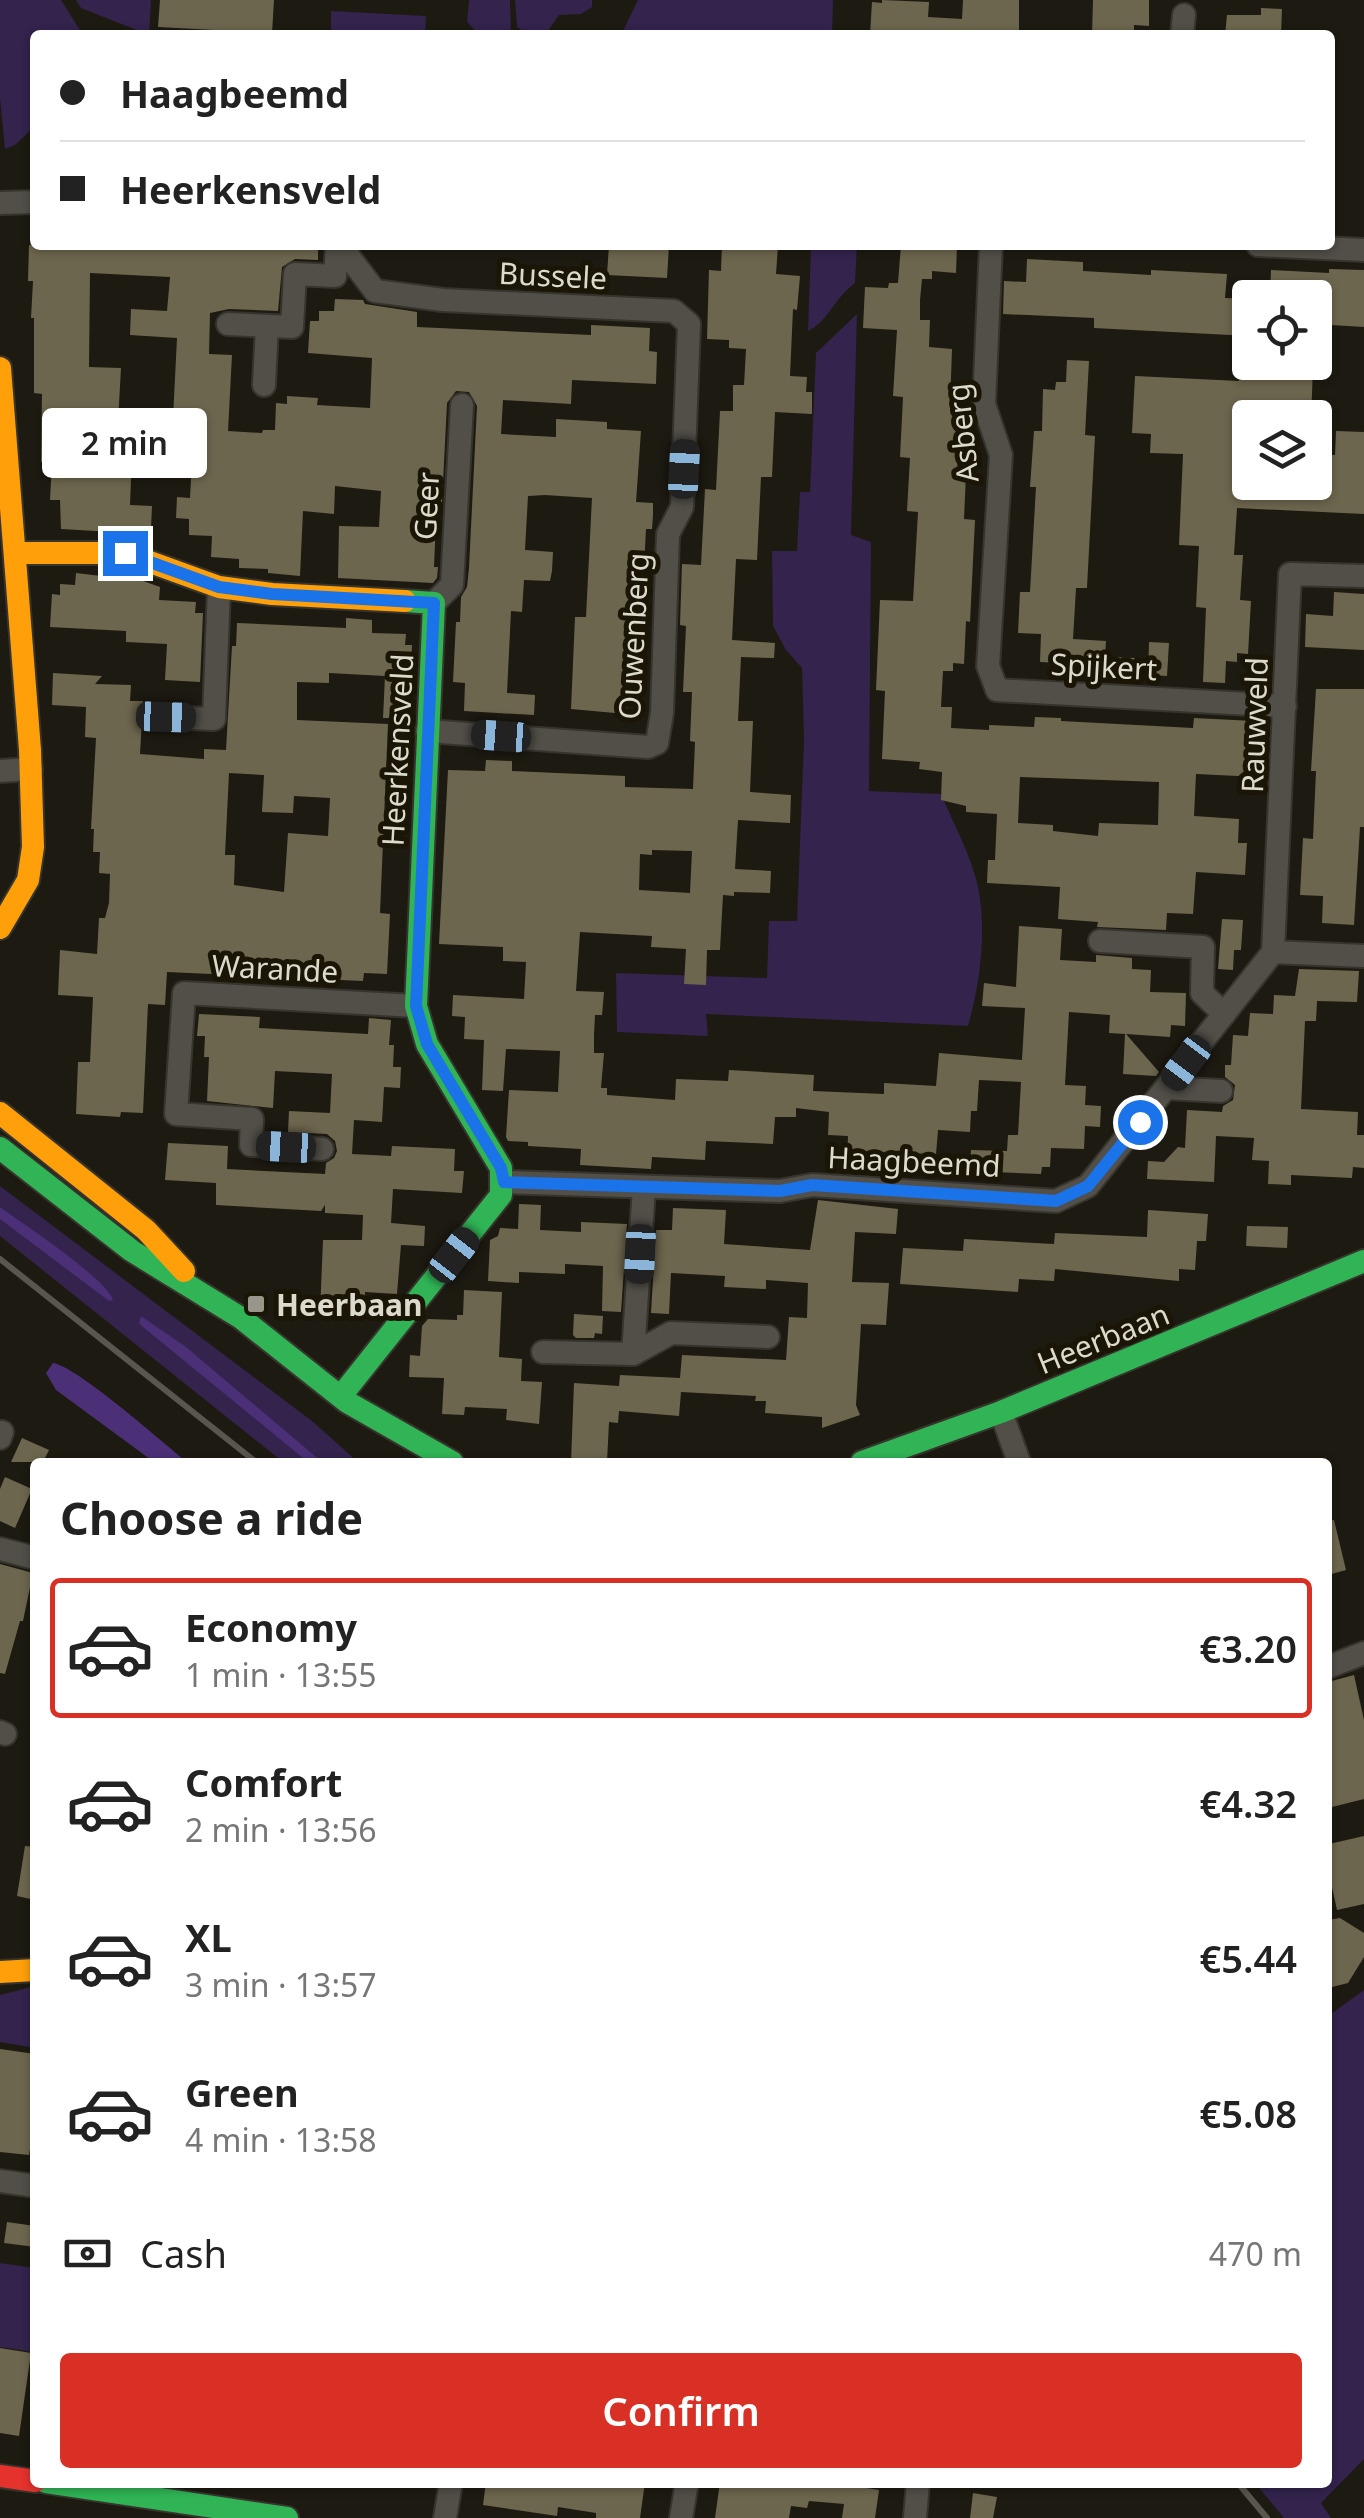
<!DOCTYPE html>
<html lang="en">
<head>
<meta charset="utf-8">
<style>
	:root { --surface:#fff; --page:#f2f2f2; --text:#222; --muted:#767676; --line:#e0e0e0; --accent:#d93025 }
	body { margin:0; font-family:"Noto Sans",sans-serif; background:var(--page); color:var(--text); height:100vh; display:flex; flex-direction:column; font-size:38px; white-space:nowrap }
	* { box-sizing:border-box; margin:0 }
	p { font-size:32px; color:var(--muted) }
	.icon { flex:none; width:55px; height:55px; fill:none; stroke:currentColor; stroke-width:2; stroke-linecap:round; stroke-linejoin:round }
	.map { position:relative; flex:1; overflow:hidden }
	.panel { position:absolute; left:30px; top:1458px; width:1302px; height:1030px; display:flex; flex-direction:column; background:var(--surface); border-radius:10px; box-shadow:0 2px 8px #0004 }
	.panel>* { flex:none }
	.banner { position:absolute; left:30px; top:30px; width:1305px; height:220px; border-radius:10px; box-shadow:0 2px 8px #0004; display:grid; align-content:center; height:220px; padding:0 30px; background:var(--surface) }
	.tools { position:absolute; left:1232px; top:280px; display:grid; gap:20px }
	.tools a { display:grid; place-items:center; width:100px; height:100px; border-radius:10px; background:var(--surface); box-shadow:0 2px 8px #0004; font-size:50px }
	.end { position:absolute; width:45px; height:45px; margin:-22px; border:12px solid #1a73e8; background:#fff; box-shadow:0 0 0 5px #fff }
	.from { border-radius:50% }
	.bubble { position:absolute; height:70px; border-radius:10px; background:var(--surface); box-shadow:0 2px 8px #0004; font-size:32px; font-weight:600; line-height:70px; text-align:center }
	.car { position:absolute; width:30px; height:60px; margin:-30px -15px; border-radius:12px; box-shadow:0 0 8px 2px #0007; background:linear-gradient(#222 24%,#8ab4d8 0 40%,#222 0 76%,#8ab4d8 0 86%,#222 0) }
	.banner b { display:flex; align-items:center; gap:35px; height:95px; font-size:38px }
	.banner b+b { border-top:2px solid var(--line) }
	.banner i { width:25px; height:25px; background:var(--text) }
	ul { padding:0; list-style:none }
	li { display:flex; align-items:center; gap:30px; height:140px; margin:0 20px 15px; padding:0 10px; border:5px solid transparent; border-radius:10px }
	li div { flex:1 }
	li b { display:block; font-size:38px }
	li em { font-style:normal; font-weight:600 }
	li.selected { border-color:var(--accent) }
	li>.icon { width:90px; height:90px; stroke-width:1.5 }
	h2 { padding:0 30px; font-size:45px; line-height:120px }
	.pay { display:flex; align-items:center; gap:25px; height:110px; padding:0 30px; font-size:38px }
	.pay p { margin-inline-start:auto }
	.action { display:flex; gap:20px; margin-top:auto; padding:20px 30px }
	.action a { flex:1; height:115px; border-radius:10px; background:var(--accent); color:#fff; font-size:40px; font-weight:600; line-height:115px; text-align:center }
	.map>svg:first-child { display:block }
	.green { fill:#33234d }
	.water { fill:#4b3078 }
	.building { fill:#6d664e; fill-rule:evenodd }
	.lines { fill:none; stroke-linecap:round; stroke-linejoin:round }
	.street-casing { stroke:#36342d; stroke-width:26 }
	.fast-casing { stroke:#36342d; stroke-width:26 }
	.slow-casing { stroke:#36342d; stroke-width:26 }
	.jam-casing { stroke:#36342d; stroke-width:26 }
	.street { stroke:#524f48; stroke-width:22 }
	.fast { stroke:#30b455; stroke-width:22 }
	.slow { stroke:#ff9f0a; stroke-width:22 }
	.jam { stroke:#e5322d; stroke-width:22 }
	.rail { stroke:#59564f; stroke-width:6 }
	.route { stroke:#1a73e8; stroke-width:12 }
	.poi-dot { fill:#99968b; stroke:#1a1504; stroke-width:4 }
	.labels { text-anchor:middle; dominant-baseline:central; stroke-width:10; stroke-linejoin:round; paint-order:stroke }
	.street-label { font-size:30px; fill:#dcd9cd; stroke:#1a1504 }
	.poi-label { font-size:30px; font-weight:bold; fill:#dcd9cd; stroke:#1a1504; text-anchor:start }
</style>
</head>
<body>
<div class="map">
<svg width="1364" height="2518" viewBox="0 0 1364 2518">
	<rect width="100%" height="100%" fill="#1d1a11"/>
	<g class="green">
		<path d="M0,0H61L83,35H35V126L15,145L5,149L0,98Z"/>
		<path d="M76,0H151L149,35L81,8Z"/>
		<path d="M469,0H510L511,30L506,35H479L467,22Z"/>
		<path d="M515,0H592V7L581,14L559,15L548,31L529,35L517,27Z"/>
		<path d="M638,0H833L832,35H621Z"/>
		<path d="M331,11L426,16L425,35H331Z"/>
		<path d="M811,245H857L855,283C835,297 829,321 808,331Z"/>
		<path d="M857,314L851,535L871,542L869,791L941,794C952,820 966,846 974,872C989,918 981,981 968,1026L706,1014L708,1036L617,1032L616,973L767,978L769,921H797L804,739L802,668L786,650L773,626L772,551H797L800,492H810L816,353Z"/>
		<path d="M0,1186L312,1421L358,1462H283L0,1236Z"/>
		<path d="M35,1986V2048L0,2042V1995Z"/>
		<path d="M1364,1990V2459L1321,2503L1331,2518H1284L1255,2483L1328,2482V2016Z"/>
		<path d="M0,2263L35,2268V2352L0,2347Z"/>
	</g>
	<g class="water">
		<path d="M0,1207C23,1224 106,1278 113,1300L109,1301L0,1219Z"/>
		<path d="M141,1316L186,1347L322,1462H308L143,1327L139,1323Z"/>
		<path d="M53,1363C78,1367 162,1442 187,1462H154L56,1390L46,1373Z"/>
	</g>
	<g class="building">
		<path d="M160,0H274L272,33L158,27Z"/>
		<path d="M882,0L929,2L928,17L962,19L963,0H1019V35H870L872,2L882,3Z"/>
		<path d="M1093,0H1149V26L1134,25V35H1092Z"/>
		<path d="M1261,8L1282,9L1281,35H1225L1227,15H1261Z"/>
		<path d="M29,245H318V260L295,259L282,267L278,311L229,309L210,313L209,354L232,355L228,431L262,433L263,430H275L276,403L287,404V396L318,398L317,405L370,408L372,358L308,353L310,321H319V311H334L335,299L363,300L365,304L417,312V327L591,335V325L650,328L649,351L657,352L656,384L572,380L571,404L503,400L501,434L556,437V419L607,422V429L641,431L636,502L653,503V515L652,529H646L642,605H632L626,714L571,709L575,617H586L592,498L545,495L528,496L525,550L553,552L552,571L550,581L524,580L522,612L511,611L507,693L535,695L534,715L464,711L465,683L453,682L456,622H460L461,597L467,587L469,568L477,406L469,392L456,391L447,403L442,502H437L436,520L434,567H438L437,578L433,583L338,578L339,526L379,527L381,491L335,486L334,514L303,511L300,576L268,573V569L239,568V559L211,557L212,536L189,535V519L176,518L177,497L190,498L192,460L171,458L177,338L130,335L131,309L167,311L170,277L90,273L89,367L121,368L117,440L96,439L94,476L131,478L130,505L152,506L151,529L131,528V533L61,529L60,500H50L52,463L41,462L42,394L34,393V318H31L33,281H28Z"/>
		<path d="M609,245H669L667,278L607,275Z"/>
		<path d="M722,245H778L776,274L800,276L797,310L793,309L790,376L807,377L806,392H812V414L775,412L772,477H761L757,560L736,559L732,640L775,643L774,658L741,657L738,721H753L750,792L791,795L790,823L738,820L735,869L771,871L770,893L734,892V896L723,895L720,950H707L706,985L684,984L686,949L651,947L652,936L580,932L576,991L604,992L602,1015H595L594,1035V1053H604L601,1088H607V1095L675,1100L676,1079L728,1081L729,1070L814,1075L813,1091L884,1094V1083L936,1086L939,1053L1022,1060L1025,1008L982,1006L984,983L1016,987L1019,926L1062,929L1060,960L1096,962V955L1132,958V969L1151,970L1150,992L1186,993L1185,1026L1171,1025L1170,1037L1126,1034L1159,1072L1156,1076L1123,1074L1125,1034L1109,1033L1110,1015L1069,1012L1065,1085L1086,1086L1085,1105L1101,1106L1100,1127L1085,1126L1084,1149L1051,1148L1050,1167H1042L1041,1174L970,1171L971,1150L1007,1151L1008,1135H1018L1021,1082L979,1080L977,1111H971L970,1132L938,1130L936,1154L869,1152L868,1161L847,1159L848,1136L828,1135L829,1112L796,1108V1117H775L773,1144L706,1141L705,1160L652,1157L651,1169L580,1165L581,1149L528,1146V1142L508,1141L506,1137L509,1090L558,1092L560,1051L506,1049L503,1091L482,1090L484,1040L464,1039L465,1017L452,1016L453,995L524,999L526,962L503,961V947L439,944L448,770L485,771L486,760L512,761V771L625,776V787L693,789L695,742L690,741L692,692H683L686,626L680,625L682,564L701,565L705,489L716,490L720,411H733V385H744L746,349L729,348V340L707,339L709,270L721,271ZM652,850L692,851L690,893L639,890L640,854L652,855Z"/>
		<path d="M901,245H957L956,273L932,271V279H922L920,300V320H930L929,347L952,349L950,405L960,406L957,474H966L964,519L975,520L970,622L966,621L964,664L953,663V671H943L941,707H952L951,728L989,730V725L1034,727L1035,717L1061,718V721L1193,728L1194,718L1254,721L1252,744H1261L1259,777L1196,774L1194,816L1239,819L1238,843H1247L1245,875L1196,872L1193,914L1167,913L1166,930L1097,927L1098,922L1058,919L1060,887L987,883L988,860H995L997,814L966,812V806L941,800L942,772L919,769L920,762L882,759L885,691L876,690L880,600L913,601L918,512L907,511L910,458L900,457L903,397L893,396L897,330L863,328L865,287L888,288L889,283H898ZM1020,777L1159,782L1158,825L1099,823L1098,836L1053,831V825L1018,823Z"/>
		<path d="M1027,259L1083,262V271L1151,275V270L1227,274L1225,298L1250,299V336L1094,328V318L1003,314L1004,281L1026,282Z"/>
		<path d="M1329,269L1364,270V327L1315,324V298H1270L1271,270L1329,273Z"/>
		<path d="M1067,360L1089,361L1085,435L1095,436L1087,588H1076L1073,639L1106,641L1105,657L1135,658L1134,678L1103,677L1104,665L1040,662L1041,634L1018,633L1020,592H1030L1036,487H1030L1034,431H1042L1043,389L1055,390L1056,382H1066Z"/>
		<path d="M1291,367L1313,368L1311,418L1241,413L1238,482H1315V454L1335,455L1336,431L1364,432V514L1237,508L1234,555H1243L1240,600L1251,601L1248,654L1237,653V662L1226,661L1225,683L1203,682L1206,608L1196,607L1199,546L1179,545L1183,454L1150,453L1151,434L1132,433L1135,376L1239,381V372L1290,374Z"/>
		<path d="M76,573L143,581L160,587L159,600L196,602L195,613H203L200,682L165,680L167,644L126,642V631L50,627L52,594L60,595V584L75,585Z"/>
		<path d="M1334,592L1364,594V650L1305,647L1306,614L1333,616Z"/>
		<path d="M346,618L372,620V633L406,634L405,645H412L409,718H383L385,676L329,673V683L297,682V720L388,724L380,913L390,914L387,974L364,973L363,981L167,972L165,1005L148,1004L143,1113L121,1112L120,1117L76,1114L78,1062H90L93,997L58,995L60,950L97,954L99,918H105L109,903L110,874L99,873L100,852H93L94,829H91L96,738L85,737L86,707L52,705L53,673L102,676L95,684L131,685L130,701H143L140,754L204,759V749L226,750L232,646H236L237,623L346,628ZM229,773L264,775L262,812L293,813L294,796L330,798L328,836L288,833L284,892L234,885L235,855H225Z"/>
		<path d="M1149,642L1169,643L1167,676L1148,675Z"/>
		<path d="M1316,689H1364V827H1360L1354,925L1322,923L1323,896L1300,895L1303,838L1313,839L1316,771H1311Z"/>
		<path d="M1222,919L1243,920L1241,950H1234L1233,970L1218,969Z"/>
		<path d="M1299,969L1359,971L1357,1002L1317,1001L1316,1021H1305L1301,1109L1358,1112L1357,1135H1364V1168L1353,1167L1352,1178L1291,1175V1185L1268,1184L1269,1161L1252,1160L1254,1138L1216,1136L1214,1182L1147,1179L1148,1161L1164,1162L1178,1147L1185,1148L1187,1110L1222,1112L1223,1106L1233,1100L1235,1085L1225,1077V1065H1231L1233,1035L1248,1036L1250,1013L1273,1014L1274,995L1295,996Z"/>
		<path d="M199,1014L260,1017L259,1028L368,1034L369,1018L391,1020L389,1045H394L393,1067H401L400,1088L384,1087L382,1122L354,1120L352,1154L391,1156L392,1146L455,1149L454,1171H464L462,1193L393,1189L391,1223L425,1226L424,1246L401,1245L397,1294L365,1292L363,1319L320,1313L323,1240H362L363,1215L325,1213V1205L321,1211L216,1205V1183L165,1180L168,1143L228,1146L227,1169L325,1174L326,1163L334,1158L337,1151L335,1141L327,1134L288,1132L289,1111L330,1113L332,1074L275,1071L273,1108L207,1101L209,1057H204L205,1036H197Z"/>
		<path d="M818,1200L898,1209L896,1234L855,1232L852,1282L889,1283L886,1325L861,1324L856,1405L860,1415L822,1428V1417L765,1413L766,1401H755L756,1396L681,1392L679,1416L619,1411L618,1423L609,1422L607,1462H571L574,1383L619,1386L620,1375L680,1378L682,1355L786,1360L789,1317L807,1318L808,1283L766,1280V1289L724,1287L725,1276L671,1273L669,1314L651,1313L656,1230H672L673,1208L726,1210L724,1244L810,1250Z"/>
		<path d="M519,1204L541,1205L540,1230L581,1232V1222L627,1224L621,1312L602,1311L603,1266L565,1264V1274L519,1272V1283L488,1281L490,1240L498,1236L500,1228L518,1229Z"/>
		<path d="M1148,1210L1208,1214L1206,1241H1197L1195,1270L1179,1269V1281L1055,1269L1054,1281L1019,1279L1018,1292L900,1284L903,1248L963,1251L964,1239L1054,1244L1055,1233L1147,1237Z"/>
		<path d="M1247,1226L1288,1227L1287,1248L1246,1246Z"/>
		<path d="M464,1290L502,1292L499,1357L522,1359L521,1381L542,1382L539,1424L506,1420L507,1409L465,1407L464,1415L442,1414L444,1378L409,1377L410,1355L420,1356L422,1326L428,1319L457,1320V1315H463Z"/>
		<path d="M574,1314L603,1316L602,1334L595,1333L594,1338H576L573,1335Z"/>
		<path d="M22,1438L49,1450L43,1462H11Z"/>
		<path d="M5,1477L32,1489L15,1528L0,1521V1489Z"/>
		<path d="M1334,1520L1346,1570L1328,1575V1521Z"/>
		<path d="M0,1564L33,1573L23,1621H20L5,1674L0,1673Z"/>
		<path d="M1354,1675L1364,1720V1799L1328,1808V1682Z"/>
		<path d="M1364,1836V1904L1337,1910L1328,1869V1855L1332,1854L1329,1844Z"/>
		<path d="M25,1846L35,1847V1900L17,1896Z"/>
		<path d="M1340,1918L1364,1933V1957L1348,1983L1328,1988V1920Z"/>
		<path d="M0,2049L35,2054V2122L29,2155L0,2152Z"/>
		<path d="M7,2222L35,2226V2247L4,2243Z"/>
		<path d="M0,2348L31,2353L19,2436L0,2433Z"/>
		<path d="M486,2482H645L640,2518H596V2513L558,2507L557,2516L483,2505Z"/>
		<path d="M720,2482H828L879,2490L875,2518H842L844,2504L809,2501L807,2508L791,2506L789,2518H715Z"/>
		<path d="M973,2493L997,2497L993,2518H970Z"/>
	</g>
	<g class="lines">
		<defs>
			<g id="street">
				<path d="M1182,35L1184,15"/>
				<path d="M0,203L35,202"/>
				<path d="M340,245L375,291L443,300L674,311L689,324L682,507L668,534L662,713L657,743L648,747L427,731"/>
				<path d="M991,245L984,404L1001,455L988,666L997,690L1285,706"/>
				<path d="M1258,245L1364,250"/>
				<path d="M228,324L292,327L295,274L335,276L337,245"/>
				<path d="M264,385L267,326"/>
				<path d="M434,603L452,585L462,405"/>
				<path d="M166,717L214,719L219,587"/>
				<path d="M0,771L31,769"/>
				<path d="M1100,941L1203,947L1202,993L1224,1014"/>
				<path d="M1273,952L1290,574L1364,576"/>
				<path d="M1167,1088L1221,1091"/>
				<path d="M322,1149L251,1145L252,1119L176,1114L184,993L416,1006"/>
				<path d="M504,1182L780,1191L812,1185L1056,1201L1088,1186L1273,952L1364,956"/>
				<path d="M543,1352L633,1354L671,1333L768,1337"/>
				<path d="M633,1354L644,1187"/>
				<path d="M1001,1412L1019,1462"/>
				<path d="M0,1438L2,1432"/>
				<path d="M0,1549L35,1558"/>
				<path d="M1328,1667L1364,1653"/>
				<path d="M0,1732L5,1734"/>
				<path d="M0,2181L35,2186"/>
				<path d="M445,2518L451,2482"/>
				<path d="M681,2518L687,2482"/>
				<path d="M915,2518L918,2482"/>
			</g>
			<g id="fast">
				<path d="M0,1148L132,1251L241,1318L347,1402L452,1462"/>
				<path d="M341,1396L501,1195V1168L427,1044L416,1006L434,603L405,601"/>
				<path d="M862,1462L1001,1412L1364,1261"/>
				<path d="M46,2482L287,2518"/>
			</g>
			<g id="slow">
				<path d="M0,368L30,750L33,847L28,880L0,928"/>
				<path d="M15,553H125L219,587L272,594L405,601"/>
				<path d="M0,1113L146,1230L184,1271"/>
				<path d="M0,1972L35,1970"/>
			</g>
			<path id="jam" d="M0,2476L35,2481"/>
		</defs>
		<use href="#street" class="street-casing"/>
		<use href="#fast" class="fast-casing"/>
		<use href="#slow" class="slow-casing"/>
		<use href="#jam" class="jam-casing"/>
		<use href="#street" class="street"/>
		<use href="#fast" class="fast"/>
		<use href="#slow" class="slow"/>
		<use href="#jam" class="jam"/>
		<g class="rail">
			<path d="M0,1259L256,1462"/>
			<path d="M1237,2482L1267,2518"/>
		</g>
	</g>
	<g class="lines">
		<path class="route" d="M125,553L219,587L272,594L434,603L416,1006L427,1044L501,1168L504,1182L780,1191L812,1185L1056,1201L1088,1186L1140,1122"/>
	</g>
	<rect class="poi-dot" x="246" y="1294" width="20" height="20" rx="5"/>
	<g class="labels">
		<g class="street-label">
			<text transform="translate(553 275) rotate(3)">Bussele</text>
			<text transform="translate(962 433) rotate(-96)">Asberg</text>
			<text transform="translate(426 506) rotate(-87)">Geer</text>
			<text transform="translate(633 636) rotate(-87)">Ouwenberg</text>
			<text transform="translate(1104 666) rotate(3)">Spijkert</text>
			<text transform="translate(1254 725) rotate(-88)">Rauwveld</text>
			<text transform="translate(397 750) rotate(-87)">Heerkensveld</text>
			<text transform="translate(275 968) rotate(3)">Warande</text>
			<text transform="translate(914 1161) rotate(3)">Haagbeemd</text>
			<text transform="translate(1103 1338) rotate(-22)">Heerbaan</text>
		</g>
		<g class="poi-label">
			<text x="276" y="1304">Heerbaan</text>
		</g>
	</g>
</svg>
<div class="tools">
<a><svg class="icon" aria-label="locate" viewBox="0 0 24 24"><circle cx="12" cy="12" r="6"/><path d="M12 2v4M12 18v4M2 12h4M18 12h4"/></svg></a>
<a><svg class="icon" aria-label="layers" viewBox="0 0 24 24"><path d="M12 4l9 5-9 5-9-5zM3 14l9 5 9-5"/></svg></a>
</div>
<i class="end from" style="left:1140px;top:1122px"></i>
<i class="end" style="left:125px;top:553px"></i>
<div class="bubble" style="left:42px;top:408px;width:165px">2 min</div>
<i class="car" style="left:684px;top:469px;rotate:3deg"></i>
<i class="car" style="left:166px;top:717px;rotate:92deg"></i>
<i class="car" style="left:501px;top:736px;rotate:274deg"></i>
<i class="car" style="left:1186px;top:1063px;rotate:217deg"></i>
<i class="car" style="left:286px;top:1147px;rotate:273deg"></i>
<i class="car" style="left:640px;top:1254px;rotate:183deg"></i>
<i class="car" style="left:454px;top:1255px;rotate:38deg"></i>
<div class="banner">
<b><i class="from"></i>Haagbeemd</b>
<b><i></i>Heerkensveld</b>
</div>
<section class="panel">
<h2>Choose a ride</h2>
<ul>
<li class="selected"><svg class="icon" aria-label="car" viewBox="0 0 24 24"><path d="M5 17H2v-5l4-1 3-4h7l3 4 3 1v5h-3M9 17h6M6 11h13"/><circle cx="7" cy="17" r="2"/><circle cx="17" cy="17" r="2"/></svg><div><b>Economy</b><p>1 min · 13:55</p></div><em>€3.20</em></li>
<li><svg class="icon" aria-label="car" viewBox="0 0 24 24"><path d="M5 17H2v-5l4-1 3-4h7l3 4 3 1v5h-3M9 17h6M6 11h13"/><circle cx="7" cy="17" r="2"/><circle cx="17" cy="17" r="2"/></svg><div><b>Comfort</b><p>2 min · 13:56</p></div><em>€4.32</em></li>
<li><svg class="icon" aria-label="car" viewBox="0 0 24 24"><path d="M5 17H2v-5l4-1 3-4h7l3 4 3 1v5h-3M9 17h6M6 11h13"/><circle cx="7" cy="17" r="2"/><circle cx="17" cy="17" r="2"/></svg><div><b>XL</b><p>3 min · 13:57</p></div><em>€5.44</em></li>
<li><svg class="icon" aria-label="car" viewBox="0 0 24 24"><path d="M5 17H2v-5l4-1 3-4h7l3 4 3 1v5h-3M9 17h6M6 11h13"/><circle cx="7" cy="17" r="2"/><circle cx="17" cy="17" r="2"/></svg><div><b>Green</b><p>4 min · 13:58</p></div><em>€5.08</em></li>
</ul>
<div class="pay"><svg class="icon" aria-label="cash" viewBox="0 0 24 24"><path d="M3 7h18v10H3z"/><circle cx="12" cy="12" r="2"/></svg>Cash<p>470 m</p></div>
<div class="action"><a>Confirm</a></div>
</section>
</div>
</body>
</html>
